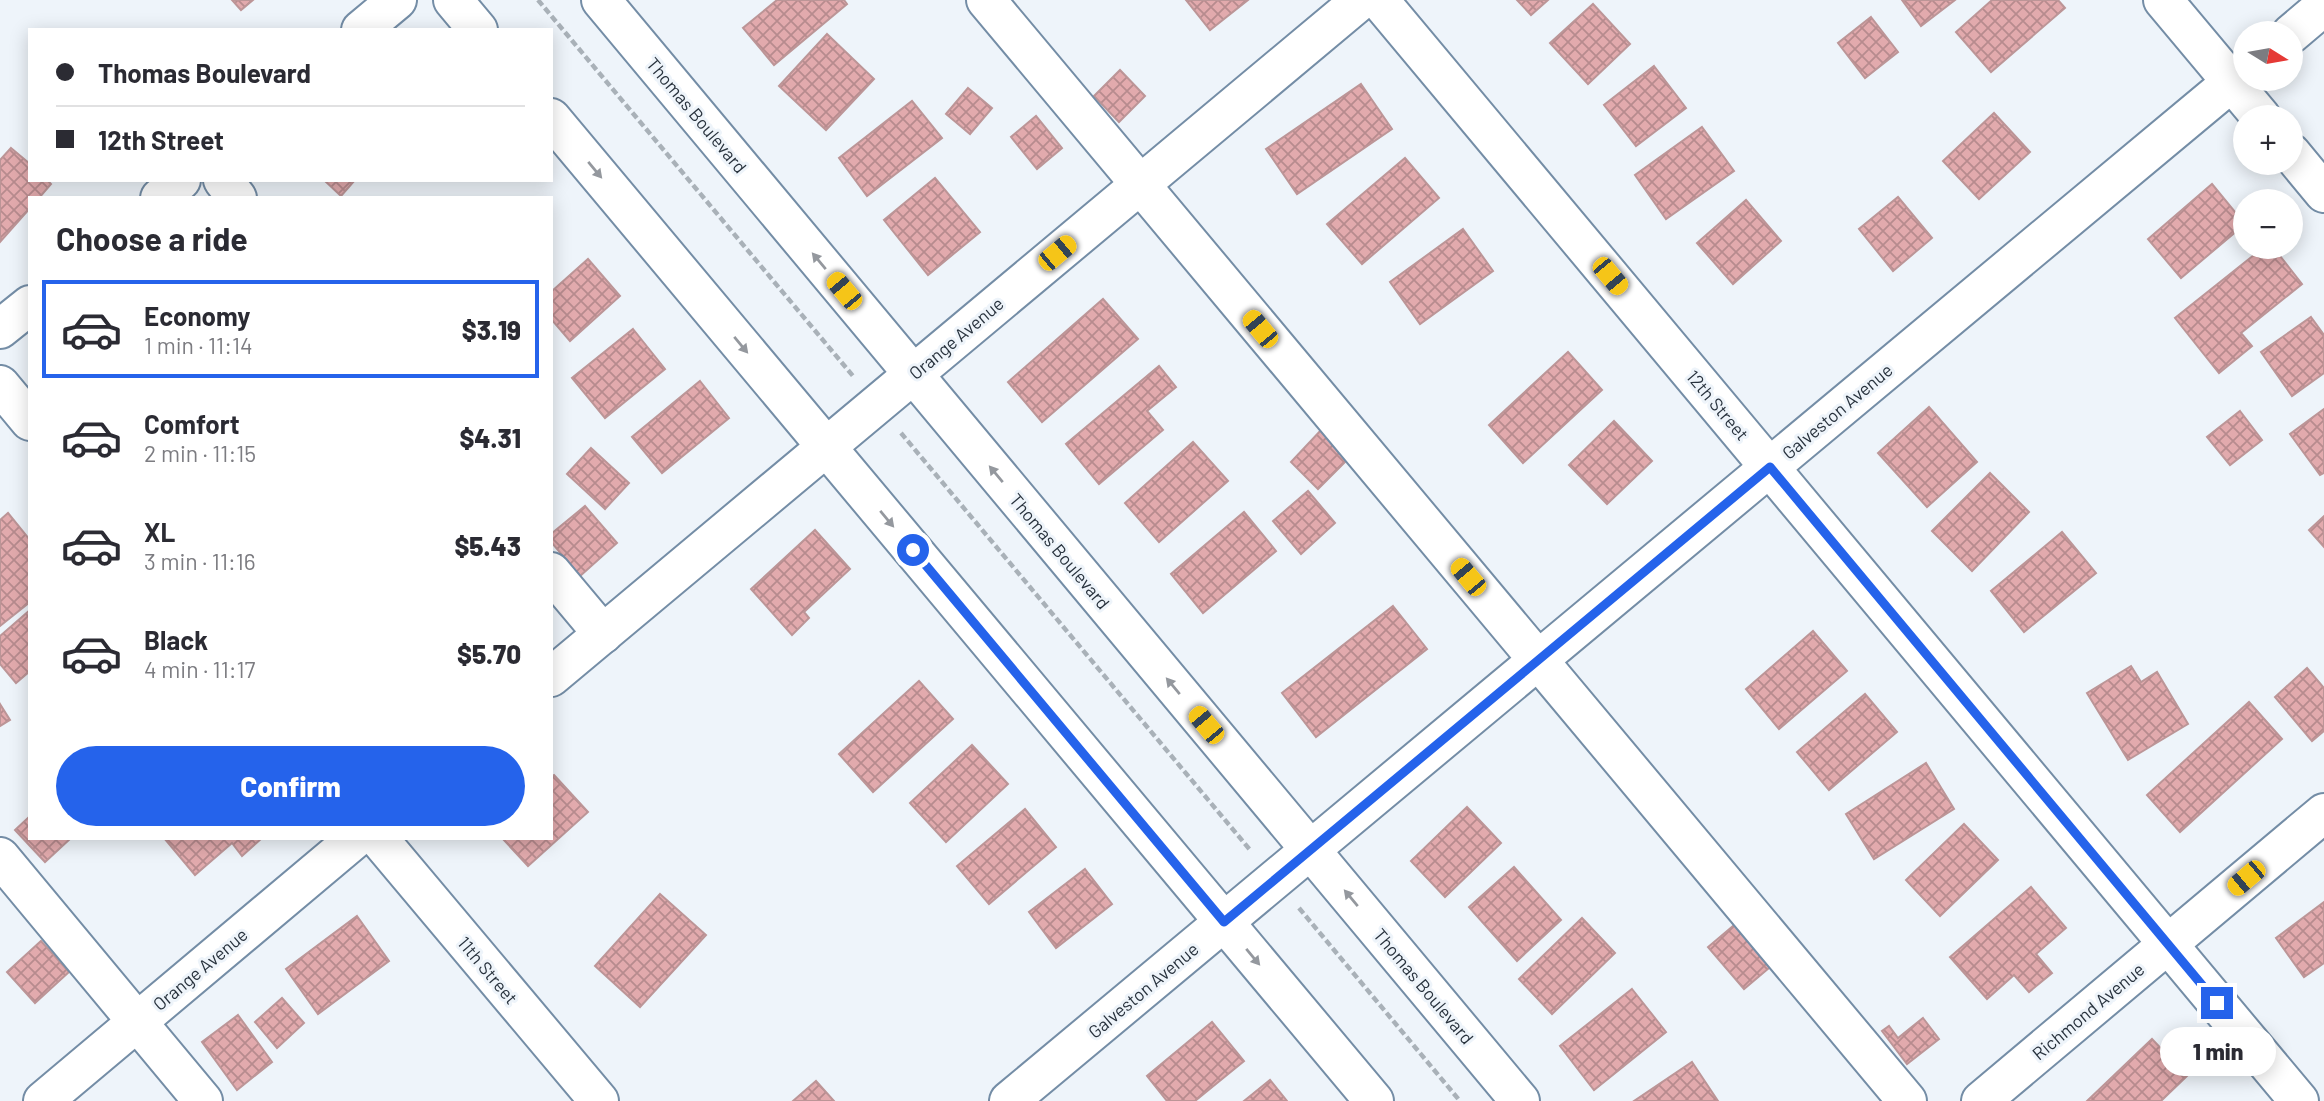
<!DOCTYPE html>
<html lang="en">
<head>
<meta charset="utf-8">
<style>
	:root { --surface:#fff; --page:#f2f2f3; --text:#2b2b33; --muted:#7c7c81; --line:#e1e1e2; --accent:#2563eb }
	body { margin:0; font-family:Barlow,sans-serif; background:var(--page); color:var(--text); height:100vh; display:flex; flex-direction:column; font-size:26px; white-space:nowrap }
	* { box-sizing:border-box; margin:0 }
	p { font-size:23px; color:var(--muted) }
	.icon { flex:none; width:38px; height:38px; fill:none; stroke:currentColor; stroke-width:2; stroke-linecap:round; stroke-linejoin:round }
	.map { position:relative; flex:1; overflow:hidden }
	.sheet { position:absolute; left:28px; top:196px; width:525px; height:644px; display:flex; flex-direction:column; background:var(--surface); border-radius:0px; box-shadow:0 4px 18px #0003 }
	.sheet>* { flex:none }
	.top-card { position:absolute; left:28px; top:28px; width:525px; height:154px; border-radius:0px; box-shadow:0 4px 18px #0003; display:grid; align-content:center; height:154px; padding:0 28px; background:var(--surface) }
	.needle { width:46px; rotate:101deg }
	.fabs { position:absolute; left:2233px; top:21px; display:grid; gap:14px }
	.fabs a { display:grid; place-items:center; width:70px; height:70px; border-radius:50%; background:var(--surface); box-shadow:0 4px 18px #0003; font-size:35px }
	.end { position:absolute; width:32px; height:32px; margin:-16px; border:9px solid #2563eb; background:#fff; box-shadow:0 0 0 4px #fff }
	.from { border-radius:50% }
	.bubble { position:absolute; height:49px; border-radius:24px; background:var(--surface); box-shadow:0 4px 18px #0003; font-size:23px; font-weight:800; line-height:49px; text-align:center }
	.car { position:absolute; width:21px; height:42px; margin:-21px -10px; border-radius:9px; box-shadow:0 0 5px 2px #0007; background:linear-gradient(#f5c518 24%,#345 0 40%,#f5c518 0 76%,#345 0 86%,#f5c518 0) }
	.top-card b { display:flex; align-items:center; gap:24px; height:66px; font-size:26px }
	.top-card b+b { border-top:2px solid var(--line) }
	.top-card i { width:18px; height:18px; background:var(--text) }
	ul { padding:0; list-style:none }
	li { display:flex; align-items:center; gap:21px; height:98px; margin:0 14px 10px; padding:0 14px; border:4px solid transparent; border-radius:0px }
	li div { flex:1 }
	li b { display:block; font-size:26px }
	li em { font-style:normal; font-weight:800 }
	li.selected { border-color:var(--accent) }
	li>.icon { width:63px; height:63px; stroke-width:1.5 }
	h2 { padding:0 28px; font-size:32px; line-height:84px }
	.cta { display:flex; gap:14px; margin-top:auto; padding:14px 28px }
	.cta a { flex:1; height:80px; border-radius:42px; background:var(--accent); color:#fff; font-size:28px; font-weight:800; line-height:80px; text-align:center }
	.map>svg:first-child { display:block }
	.building { fill:url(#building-cross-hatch); stroke:#bc9597; stroke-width:2 }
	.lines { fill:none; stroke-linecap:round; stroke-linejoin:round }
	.minor-casing { stroke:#748da6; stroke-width:42 }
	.major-casing { stroke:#748da6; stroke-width:42 }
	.path { stroke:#a9b1b8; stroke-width:4.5; stroke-dasharray:7 3.5; stroke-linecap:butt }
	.minor { stroke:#fff; stroke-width:38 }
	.major { stroke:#fff; stroke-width:38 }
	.oneway { fill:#94989e }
	.route { stroke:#2563eb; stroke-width:9 }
	.labels { text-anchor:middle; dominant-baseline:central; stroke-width:6; stroke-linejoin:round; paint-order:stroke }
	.street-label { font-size:18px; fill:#28323d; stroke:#eef4fa }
</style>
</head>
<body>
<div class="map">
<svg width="2324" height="1101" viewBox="0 0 2324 1101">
	<defs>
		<pattern id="building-cross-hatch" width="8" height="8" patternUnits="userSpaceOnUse" patternTransform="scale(1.75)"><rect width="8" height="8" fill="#e2aaad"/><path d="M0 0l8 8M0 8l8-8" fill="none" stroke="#b78b8e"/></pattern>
	</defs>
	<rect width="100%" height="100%" fill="#eef4fa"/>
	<g class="building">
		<path d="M232,0H253L241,10Z"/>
		<path d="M777,0H844L847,4L774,65L743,28Z"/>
		<path d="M1186,0H1248L1210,30Z"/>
		<path d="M1517,0H1548L1531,15Z"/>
		<path d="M1902,0H1955L1921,26Z"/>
		<path d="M1992,0H2058L2065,8L1991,72L1956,32Z"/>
		<path d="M1593,4L1630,44L1588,84L1550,43Z"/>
		<path d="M1871,17L1898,52L1865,78L1838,43Z"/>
		<path d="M827,34L874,79L826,130L779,86Z"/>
		<path d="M1654,66L1686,108L1636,146L1604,105Z"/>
		<path d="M1120,70L1145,96L1119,122L1094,96Z"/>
		<path d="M1361,84L1392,129L1297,194L1266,149Z"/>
		<path d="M968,88L992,108L970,134L946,114Z"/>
		<path d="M912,101L942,138L867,196L839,158Z"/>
		<path d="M1994,113L2030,152L1979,199L1943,161Z"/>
		<path d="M1036,116L1062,148L1037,169L1011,137Z"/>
		<path d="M1702,127L1734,171L1666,219L1635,175Z"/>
		<path d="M11,148L30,164V180H47L51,184L39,198H30V208L0,242V160Z"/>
		<path d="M1405,158L1439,198L1362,264L1327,224Z"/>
		<path d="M935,178L980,232L928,275L884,220Z"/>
		<path d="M324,180H355L341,196Z"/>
		<path d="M2212,184L2245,224L2181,278L2148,239Z"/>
		<path d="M1898,197L1932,238L1893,271L1859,229Z"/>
		<path d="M1746,200L1781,241L1733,284L1697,243Z"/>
		<path d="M1463,229L1493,271L1420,324L1390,282Z"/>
		<path d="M2264,247H2273L2302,284L2241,333L2252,346L2219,373L2175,318Z"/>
		<path d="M588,259L620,296L570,341L551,319V292Z"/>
		<path d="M1103,299L1138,339L1042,422L1008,382Z"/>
		<path d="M2311,317L2324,335V373L2292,396L2261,352Z"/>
		<path d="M633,329L665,369L605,418L572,378Z"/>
		<path d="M1568,352L1602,390L1523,463L1489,425Z"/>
		<path d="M1159,366L1176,387L1147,411L1163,430L1099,484L1066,444Z"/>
		<path d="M700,381L729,418L662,473L632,437Z"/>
		<path d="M1929,407L1977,462L1927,507L1878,453Z"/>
		<path d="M2324,409V473L2320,475L2290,434Z"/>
		<path d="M2240,411L2262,440L2230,465L2207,437Z"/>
		<path d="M1614,421L1652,461L1607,504L1569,465Z"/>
		<path d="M1323,428L1351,456L1318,489L1291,462Z"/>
		<path d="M1193,442L1228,481L1159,542L1125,503Z"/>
		<path d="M591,448L629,483L605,509L567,474Z"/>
		<path d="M1990,473L2029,512L1972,571L1932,531Z"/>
		<path d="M1308,491L1335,523L1301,554L1273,521Z"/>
		<path d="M585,506L617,543L580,576L551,542V534Z"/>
		<path d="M1244,512L1276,551L1203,613L1171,574Z"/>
		<path d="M8,513L30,540V602L0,626V520Z"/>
		<path d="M2324,516V547L2309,530Z"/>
		<path d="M815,530L850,569L804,612L809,618L792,635L751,589Z"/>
		<path d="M2062,532L2096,573L2024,632L1991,591Z"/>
		<path d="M1393,606L1427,649L1316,737L1282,693Z"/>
		<path d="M30,610V671L16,683L0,664V636Z"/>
		<path d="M1813,631L1847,671L1779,729L1746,689Z"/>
		<path d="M2131,666L2141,682L2157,672L2188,724L2128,760L2087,693Z"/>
		<path d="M2307,668L2324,688V731L2312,741L2275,697Z"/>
		<path d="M919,681L953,719L873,792L839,754Z"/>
		<path d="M1865,694L1897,732L1829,790L1797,752Z"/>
		<path d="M2249,702L2282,739L2180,832L2147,795Z"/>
		<path d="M0,704L10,720L0,726Z"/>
		<path d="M972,745L1008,784L946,842L910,803Z"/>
		<path d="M1926,763L1954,809L1874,859L1846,814Z"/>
		<path d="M554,775L588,812L528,866L502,838H551V777Z"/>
		<path d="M1467,807L1501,843L1445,897L1411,861Z"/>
		<path d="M1025,809L1056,847L989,904L957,866Z"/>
		<path d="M30,816V838H71L45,862L15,830Z"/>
		<path d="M1964,824L1998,860L1940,916L1906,880Z"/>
		<path d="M164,838H262L242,856L232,843L195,875Z"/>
		<path d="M1514,867L1561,920L1517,961L1469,907Z"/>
		<path d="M1085,869L1112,904L1056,948L1029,912Z"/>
		<path d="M2031,887L2066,928L2036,954L2052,973L2029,992L2014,975L1987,999L1950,957Z"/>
		<path d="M660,894L706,935L640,1007L595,966Z"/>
		<path d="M2324,902V963L2304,977L2276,938Z"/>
		<path d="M357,916L389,961L318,1014L286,969Z"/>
		<path d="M1582,918L1615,953L1552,1014L1519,979Z"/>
		<path d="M1739,921L1775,963L1744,989L1708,947Z"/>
		<path d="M41,941L69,972L35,1003L7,972Z"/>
		<path d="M1632,989L1666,1032L1594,1090L1560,1046Z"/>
		<path d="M282,998L304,1023L277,1048L255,1022Z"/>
		<path d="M238,1015L272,1062L237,1090L202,1042Z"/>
		<path d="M1923,1018L1939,1039L1907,1064L1882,1031L1889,1026L1898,1038Z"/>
		<path d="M1212,1022L1244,1061L1195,1101H1167L1147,1076Z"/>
		<path d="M2152,1039L2187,1076L2161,1101H2087Z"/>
		<path d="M1692,1062L1718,1101H1634Z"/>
		<path d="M1270,1080L1287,1101H1244Z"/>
		<path d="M816,1081L834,1101H793Z"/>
	</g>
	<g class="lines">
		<defs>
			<g id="minor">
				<path d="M986,0L1907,1101"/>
				<path d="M1379,0L2299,1101"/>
				<path d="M2163,0L2261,117"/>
				<path d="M361,30L397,0"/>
				<path d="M2291,34L2324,6"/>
				<path d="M2291,153L2324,193"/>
				<path d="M223,180L237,198"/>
				<path d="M160,198L181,180"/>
				<path d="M0,329L30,305"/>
				<path d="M0,385L30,421"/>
				<path d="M551,572L603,634"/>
				<path d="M551,677L1361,0"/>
				<path d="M378,838L599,1101"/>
				<path d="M0,857L203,1101"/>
				<path d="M43,1101L356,838"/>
				<path d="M1009,1101L2245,71"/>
				<path d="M1981,1101L2324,813"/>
			</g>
			<g id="major">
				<path d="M453,0L478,30"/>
				<path d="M601,0L1520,1101"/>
				<path d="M551,118L1374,1101"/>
			</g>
		</defs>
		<use href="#minor" class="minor-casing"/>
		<use href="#major" class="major-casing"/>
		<g class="path">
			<path d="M538,0L853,376"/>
			<path d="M901,433L1251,851"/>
			<path d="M1299,908L1460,1101"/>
		</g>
		<use href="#minor" class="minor"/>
		<use href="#major" class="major"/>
	</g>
	<defs><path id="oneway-solid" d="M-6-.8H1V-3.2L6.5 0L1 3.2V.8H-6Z" transform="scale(1.75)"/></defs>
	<g class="oneway">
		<use href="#oneway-solid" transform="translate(595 170) rotate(50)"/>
		<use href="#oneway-solid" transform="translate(819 261) rotate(-130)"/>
		<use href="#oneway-solid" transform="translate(741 345) rotate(50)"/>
		<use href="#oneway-solid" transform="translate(996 474) rotate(-130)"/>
		<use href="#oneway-solid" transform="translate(887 519) rotate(50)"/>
		<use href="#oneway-solid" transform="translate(1173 686) rotate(-130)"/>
		<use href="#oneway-solid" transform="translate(1351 898) rotate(-130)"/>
		<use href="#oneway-solid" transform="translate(1253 957) rotate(50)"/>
	</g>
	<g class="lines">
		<path class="route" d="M913,550L1224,922L1770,467L2217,1003"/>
	</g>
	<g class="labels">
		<g class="street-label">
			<text transform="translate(697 115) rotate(50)">Thomas Boulevard</text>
			<text transform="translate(956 338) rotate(-40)">Orange Avenue</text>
			<text transform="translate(1718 405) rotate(50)">12th Street</text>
			<text transform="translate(1837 411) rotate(-40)">Galveston Avenue</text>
			<text transform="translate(1060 551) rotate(50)">Thomas Boulevard</text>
			<text transform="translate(200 969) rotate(-40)">Orange Avenue</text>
			<text transform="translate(488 970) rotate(50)">11th Street</text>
			<text transform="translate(1424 986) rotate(50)">Thomas Boulevard</text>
			<text transform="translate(1143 990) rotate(-40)">Galveston Avenue</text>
			<text transform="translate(2088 1011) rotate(-40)">Richmond Avenue</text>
		</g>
	</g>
</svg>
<div class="fabs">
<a><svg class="needle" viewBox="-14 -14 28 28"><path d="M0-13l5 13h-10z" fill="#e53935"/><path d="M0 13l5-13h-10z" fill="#7c7c81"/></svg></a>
<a>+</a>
<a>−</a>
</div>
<i class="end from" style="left:913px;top:550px"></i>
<i class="end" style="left:2217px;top:1003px"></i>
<div class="bubble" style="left:2160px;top:1027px;width:116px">1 min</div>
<i class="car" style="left:1057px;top:253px;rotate:50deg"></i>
<i class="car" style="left:1610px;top:276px;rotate:140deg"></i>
<i class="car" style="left:844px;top:291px;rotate:320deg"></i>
<i class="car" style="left:1260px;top:329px;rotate:320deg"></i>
<i class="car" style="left:1468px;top:577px;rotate:320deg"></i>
<i class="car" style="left:1206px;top:725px;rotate:320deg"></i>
<i class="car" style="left:2246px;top:878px;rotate:230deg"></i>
<div class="top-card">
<b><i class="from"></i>Thomas Boulevard</b>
<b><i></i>12th Street</b>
</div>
<section class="sheet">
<h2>Choose a ride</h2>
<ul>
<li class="selected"><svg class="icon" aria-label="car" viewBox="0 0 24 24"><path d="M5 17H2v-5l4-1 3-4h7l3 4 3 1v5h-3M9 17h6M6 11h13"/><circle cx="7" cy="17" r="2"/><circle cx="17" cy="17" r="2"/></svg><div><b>Economy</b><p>1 min · 11:14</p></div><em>$3.19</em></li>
<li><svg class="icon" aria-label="car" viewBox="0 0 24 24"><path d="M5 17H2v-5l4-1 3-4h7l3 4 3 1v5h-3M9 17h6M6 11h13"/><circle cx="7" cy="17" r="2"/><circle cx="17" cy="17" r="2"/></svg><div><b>Comfort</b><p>2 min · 11:15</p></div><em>$4.31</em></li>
<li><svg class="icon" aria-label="car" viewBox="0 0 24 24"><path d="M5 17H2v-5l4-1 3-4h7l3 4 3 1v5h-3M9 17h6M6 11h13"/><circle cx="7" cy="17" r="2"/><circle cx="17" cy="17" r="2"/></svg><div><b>XL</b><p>3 min · 11:16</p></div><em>$5.43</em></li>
<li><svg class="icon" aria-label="car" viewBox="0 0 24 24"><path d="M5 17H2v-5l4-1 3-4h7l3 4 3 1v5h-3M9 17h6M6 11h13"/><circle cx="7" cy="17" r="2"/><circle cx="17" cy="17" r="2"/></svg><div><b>Black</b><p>4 min · 11:17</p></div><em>$5.70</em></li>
</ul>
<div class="cta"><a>Confirm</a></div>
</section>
</div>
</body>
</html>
